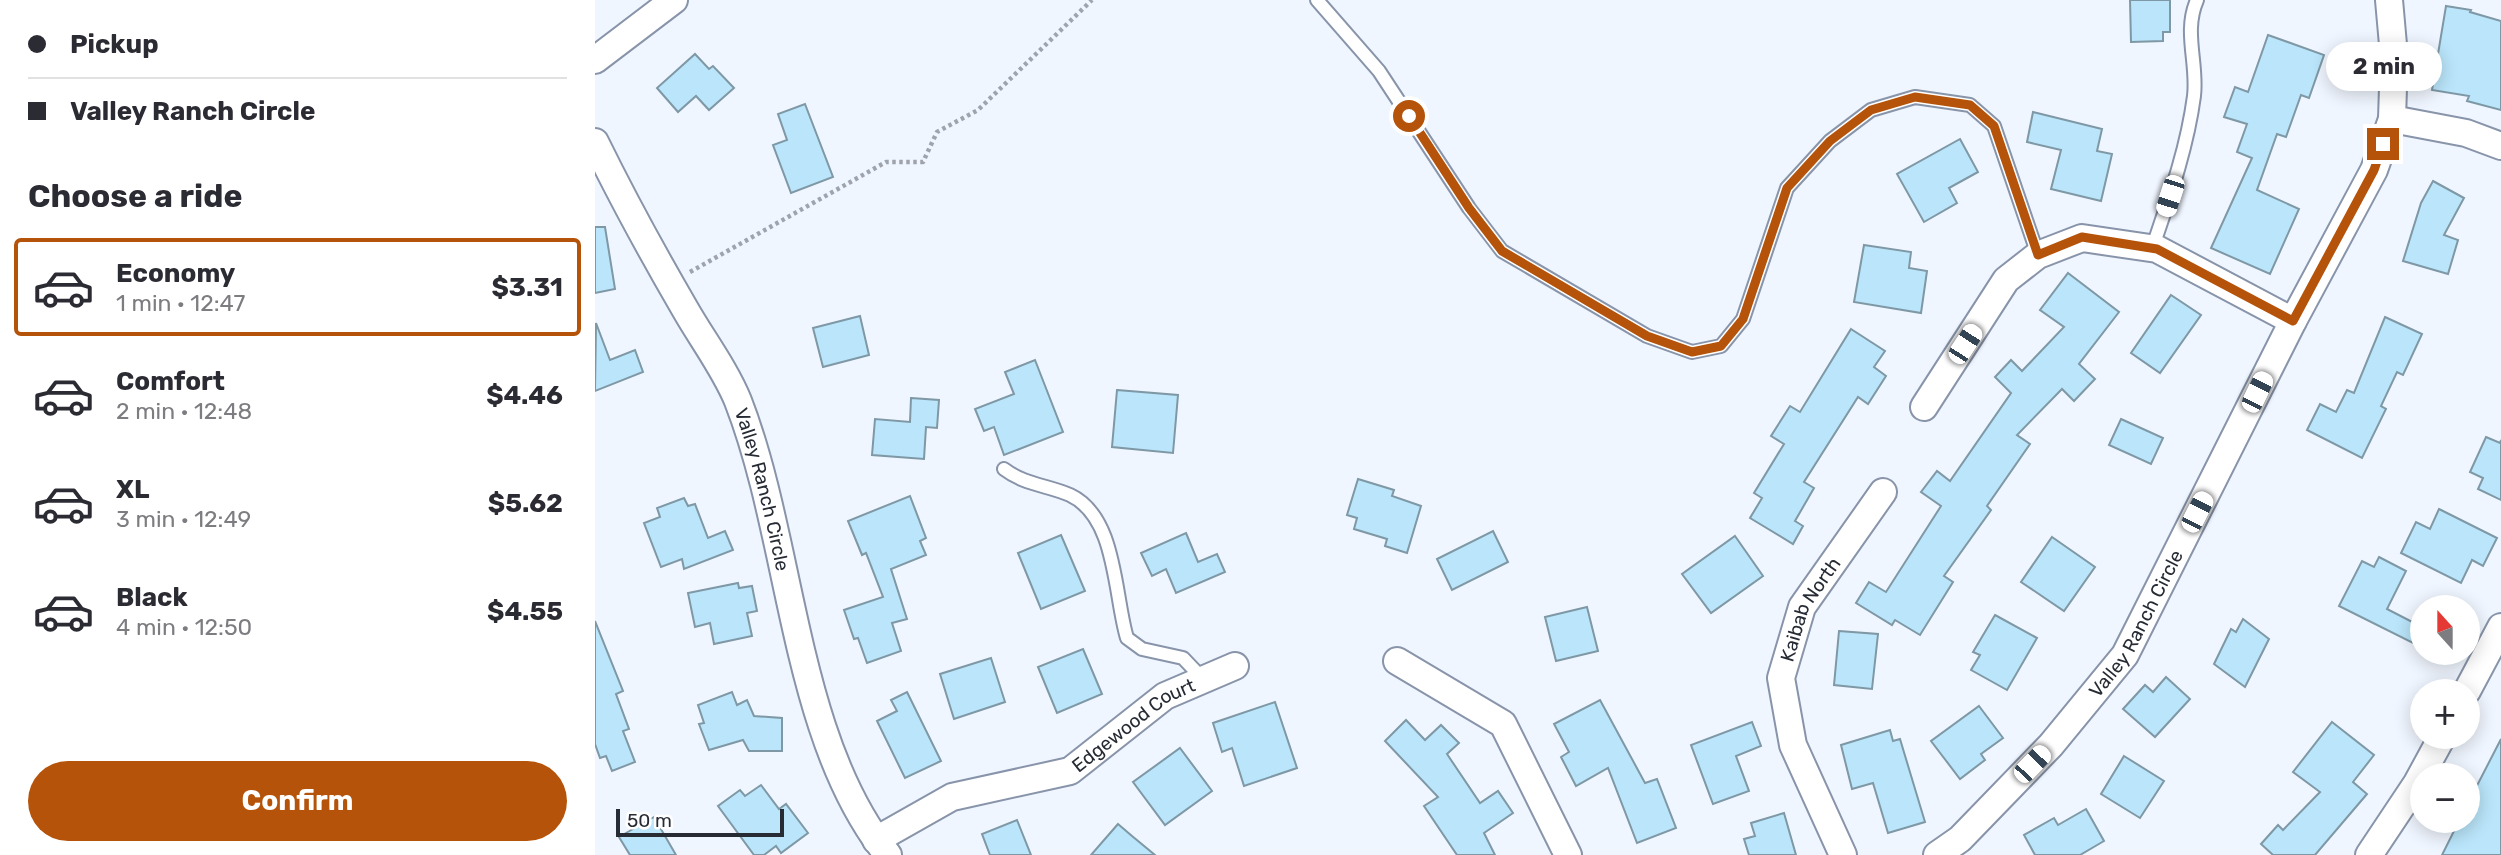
<!DOCTYPE html>
<html lang="en">
<head>
<meta charset="utf-8">
<style>
	:root { --surface:#fff; --page:#f2f2f3; --text:#2b2b33; --muted:#7c7c81; --line:#e1e1e2; --accent:#b45309 }
	body { margin:0; font-family:Rubik,sans-serif; background:var(--page); color:var(--text); height:100vh; display:flex; flex-direction:column; font-size:26px; white-space:nowrap }
	* { box-sizing:border-box; margin:0 }
	p { font-size:23px; color:var(--muted) }
	.icon { flex:none; width:38px; height:38px; fill:none; stroke:currentColor; stroke-width:2; stroke-linecap:round; stroke-linejoin:round }
	.map { position:relative; flex:1; overflow:hidden }
	.sheet { display:flex; flex-direction:column; background:var(--surface); width:595px }
	.sheet>* { flex:none }
	.guide { display:grid; align-content:center; height:154px; padding:0 28px; background:var(--surface) }
	.needle { width:46px; rotate:339deg }
	.controls { position:absolute; left:1815px; top:595px; display:grid; gap:14px }
	.controls a { display:grid; place-items:center; width:70px; height:70px; border-radius:50%; background:var(--surface); box-shadow:0 4px 18px #0003; font-size:35px }
	.scale { position:absolute; left:21px; bottom:18px; width:168px; box-sizing:border-box; padding-left:7px; border:4px solid #262b34; border-top:0; font-size:19px; line-height:24px; white-space:nowrap; color:#262b34; -webkit-text-stroke:5px #fff; paint-order:stroke }
	.end { position:absolute; width:32px; height:32px; margin:-16px; border:9px solid #b45309; background:#fff; box-shadow:0 0 0 4px #fff }
	.from { border-radius:50% }
	.bubble { position:absolute; height:49px; border-radius:24px; background:var(--surface); box-shadow:0 4px 18px #0003; font-size:23px; font-weight:700; line-height:49px; text-align:center }
	.car { position:absolute; width:21px; height:42px; margin:-21px -10px; border-radius:9px; box-shadow:0 0 5px 2px #0007; background:linear-gradient(#fff 24%,#345 0 40%,#fff 0 76%,#345 0 86%,#fff 0) }
	.guide b { display:flex; align-items:center; gap:24px; height:66px; font-size:26px }
	.guide b+b { border-top:2px solid var(--line) }
	.guide i { width:18px; height:18px; background:var(--text) }
	ul { padding:0; list-style:none }
	li { display:flex; align-items:center; gap:21px; height:98px; margin:0 14px 10px; padding:0 14px; border:4px solid transparent; border-radius:7px }
	li div { flex:1 }
	li b { display:block; font-size:26px }
	li em { font-style:normal; font-weight:700 }
	li.active { border-color:var(--accent) }
	li>.icon { width:63px; height:63px; stroke-width:1.5 }
	h2 { padding:0 28px; font-size:32px; line-height:84px }
	.cta { display:flex; gap:14px; margin-top:auto; padding:14px 28px }
	.cta a { flex:1; height:80px; border-radius:42px; background:var(--accent); color:#fff; font-size:28px; font-weight:700; line-height:80px; text-align:center }
	main { display:flex; flex:1; min-height:0 }
	.map>svg:first-child { display:block }
	.building { fill:#bae5fa; stroke:#7e98a5; stroke-width:2 }
	.lines { fill:none; stroke-linecap:round; stroke-linejoin:round }
	.lane-casing { stroke:#8894a9; stroke-width:16 }
	.street-casing { stroke:#8894a9; stroke-width:30 }
	.path { stroke:#9ea3ac; stroke-width:4.5; stroke-dasharray:3.5 3.5; stroke-linecap:butt }
	.lane { stroke:#fff; stroke-width:12 }
	.street { stroke:#fff; stroke-width:26 }
	.route { stroke:#b45309; stroke-width:9 }
	.labels { text-anchor:middle; dominant-baseline:central; stroke-width:5; stroke-linejoin:round; paint-order:stroke }
	.street-label { font-size:19px; fill:#262b34; stroke:#fff }
</style>
</head>
<body>
<main>
<section class="sheet">
<div class="guide">
<b><i class="from"></i>Pickup</b>
<b><i></i>Valley Ranch Circle</b>
</div>
<h2>Choose a ride</h2>
<ul>
<li class="active"><svg class="icon" aria-label="car" viewBox="0 0 24 24"><path d="M5 17H2v-5l4-1 3-4h7l3 4 3 1v5h-3M9 17h6M6 11h13"/><circle cx="7" cy="17" r="2"/><circle cx="17" cy="17" r="2"/></svg><div><b>Economy</b><p>1 min · 12:47</p></div><em>$3.31</em></li>
<li><svg class="icon" aria-label="car" viewBox="0 0 24 24"><path d="M5 17H2v-5l4-1 3-4h7l3 4 3 1v5h-3M9 17h6M6 11h13"/><circle cx="7" cy="17" r="2"/><circle cx="17" cy="17" r="2"/></svg><div><b>Comfort</b><p>2 min · 12:48</p></div><em>$4.46</em></li>
<li><svg class="icon" aria-label="car" viewBox="0 0 24 24"><path d="M5 17H2v-5l4-1 3-4h7l3 4 3 1v5h-3M9 17h6M6 11h13"/><circle cx="7" cy="17" r="2"/><circle cx="17" cy="17" r="2"/></svg><div><b>XL</b><p>3 min · 12:49</p></div><em>$5.62</em></li>
<li><svg class="icon" aria-label="car" viewBox="0 0 24 24"><path d="M5 17H2v-5l4-1 3-4h7l3 4 3 1v5h-3M9 17h6M6 11h13"/><circle cx="7" cy="17" r="2"/><circle cx="17" cy="17" r="2"/></svg><div><b>Black</b><p>4 min · 12:50</p></div><em>$4.55</em></li>
</ul>
<div class="cta"><a>Confirm</a></div>
</section>
<div class="map">
<svg width="1906" height="855" viewBox="0 0 1906 855">
	<rect width="100%" height="100%" fill="#f0f6ff"/>
	<g class="building">
		<path d="M1535,0H1575V32H1568V41L1536,42Z"/>
		<path d="M1851,6L1876,10L1875,12L1906,21V110L1872,101L1874,96L1837,90Z"/>
		<path d="M1673,35L1729,55L1714,98L1706,95L1691,137L1682,134L1662,190L1704,209L1675,274L1616,248L1657,158L1642,152L1652,124L1629,117L1640,87L1653,92Z"/>
		<path d="M100,54L114,69L118,66L139,88L114,110L101,96L83,112L62,88Z"/>
		<path d="M210,104L238,177L196,193L178,145L192,140L183,114Z"/>
		<path d="M1438,112L1507,129L1502,151L1517,154L1506,201L1456,189L1466,150L1432,142Z"/>
		<path d="M1365,139L1383,172L1354,188L1362,203L1329,222L1302,174Z"/>
		<path d="M1838,181L1869,198L1849,235L1863,240L1853,274L1808,261L1826,203Z"/>
		<path d="M0,227H10L20,289L0,293Z"/>
		<path d="M1269,245L1316,252L1314,268L1332,271L1326,313L1259,302Z"/>
		<path d="M1473,273L1524,312L1484,364L1500,379L1479,401L1467,389L1422,435L1435,444L1392,506L1396,510L1349,576L1358,582L1325,635L1300,620L1297,625L1261,603L1274,582L1291,592L1346,506L1326,492L1342,471L1355,481L1416,393L1400,377L1416,360L1427,371L1469,327L1445,310Z"/>
		<path d="M1576,295L1606,315L1565,373L1536,353Z"/>
		<path d="M265,316L274,355L228,367L218,328Z"/>
		<path d="M1790,317L1827,334L1808,375L1802,372L1786,406L1791,409L1767,458L1712,430L1725,404L1741,412L1752,390L1759,393Z"/>
		<path d="M1,323L15,360L40,350L48,372L0,391Z"/>
		<path d="M1256,329L1290,351L1279,367L1291,376L1273,404L1263,397L1209,482L1219,488L1200,521L1208,526L1198,544L1155,518L1167,498L1159,493L1189,444L1176,436L1195,406L1205,412Z"/>
		<path d="M440,360L468,432L409,455L399,427L389,431L380,409L419,394L410,372Z"/>
		<path d="M522,390L583,395L578,453L517,447Z"/>
		<path d="M316,398L344,400L342,428L331,427L329,459L277,455L280,419L315,422Z"/>
		<path d="M1526,419L1568,438L1556,464L1514,445Z"/>
		<path d="M1891,437L1905,443L1906,440V500L1883,489L1888,478L1875,472Z"/>
		<path d="M763,479L799,490L797,496L826,506L812,553L790,546L792,539L759,529L762,518L752,515Z"/>
		<path d="M315,496L331,538L325,541L331,555L296,569L312,619L297,623L306,651L272,663L263,638L259,639L249,610L288,597L271,553L267,555L253,521Z"/>
		<path d="M89,498L93,506L100,504L113,538L130,531L138,550L89,569L87,559L66,567L49,523L65,517L62,508Z"/>
		<path d="M1844,509L1902,538L1888,566L1877,560L1866,583L1806,553L1821,522L1835,529Z"/>
		<path d="M898,531L913,562L857,590L842,559Z"/>
		<path d="M591,533L603,562L622,554L630,572L581,593L571,569L557,576L546,553Z"/>
		<path d="M466,535L490,591L446,609L423,553Z"/>
		<path d="M1140,536L1168,576L1116,613L1087,574Z"/>
		<path d="M1457,537L1500,567L1469,611L1426,582Z"/>
		<path d="M1784,557L1811,571L1792,609L1827,627L1818,643L1744,606L1767,561L1779,567Z"/>
		<path d="M143,583L144,588L157,586L162,611L152,613L157,636L119,644L115,623L100,627L93,593Z"/>
		<path d="M992,607L1003,651L961,661L950,617Z"/>
		<path d="M1400,615L1442,638L1412,690L1376,670L1385,655L1378,652Z"/>
		<path d="M1648,619L1674,639L1650,687L1619,664L1636,629L1641,632Z"/>
		<path d="M0,621L28,691L21,694L34,729L28,731L40,762L17,771L11,756L5,758L0,744Z"/>
		<path d="M1244,631L1283,634L1277,689L1239,685Z"/>
		<path d="M488,649L507,694L462,713L443,667Z"/>
		<path d="M396,658L410,702L359,719L345,674Z"/>
		<path d="M1571,677L1595,699L1560,737L1528,709L1550,685L1558,692Z"/>
		<path d="M137,692L142,705L152,700L159,716L187,718V751H154L148,740L114,750L104,724L109,723L103,705Z"/>
		<path d="M312,692L346,761L310,778L282,721L302,711L296,700Z"/>
		<path d="M1005,700L1050,783L1062,779L1081,828L1042,843L1013,768L981,786L966,757L974,752L959,724Z"/>
		<path d="M680,702L702,768L649,786L637,748L627,752L618,723Z"/>
		<path d="M1384,706L1408,738L1386,754L1390,760L1365,779L1336,741Z"/>
		<path d="M811,720L830,740L846,725L864,743L852,754L885,803L903,791L918,813L889,833L900,855H862L829,806L843,797L790,741Z"/>
		<path d="M1157,722L1166,746L1141,756L1154,791L1118,804L1096,745Z"/>
		<path d="M1737,722L1779,755L1758,782L1772,794L1720,855H1678L1666,844L1683,825L1688,830L1725,792L1698,772Z"/>
		<path d="M1295,730L1298,741L1305,739L1330,822L1293,833L1278,783L1257,789L1246,745Z"/>
		<path d="M1906,739V855H1847L1864,821H1872V805Z"/>
		<path d="M585,748L617,791L570,825L538,782Z"/>
		<path d="M1529,756L1569,781L1545,818L1506,794Z"/>
		<path d="M166,785L184,809L191,804L213,833L186,853L181,846L169,855H159L123,806L145,790L150,796Z"/>
		<path d="M1491,809L1509,841L1485,855H1440L1429,835L1459,818L1463,825Z"/>
		<path d="M1189,813L1201,855H1154L1149,839L1160,836L1156,823Z"/>
		<path d="M59,817L81,855H35L24,837Z"/>
		<path d="M422,820L436,855H395L387,834Z"/>
		<path d="M523,824L537,836L560,855H496Z"/>
	</g>
	<g class="lines">
		<defs>
			<g id="lane">
				<path d="M722,0L784,71L874,208L907,251L1052,336L1097,352L1126,346L1148,319L1192,188L1235,141L1276,110L1320,97L1375,105L1399,126L1443,255"/>
				<path d="M1557,249C1574,199 1592,149 1599,96C1603,63 1588,32 1602,0"/>
				<path d="M409,469C430,485 452,485 475,495C522,517 519,595 532,638L547,649L588,658L608,679"/>
			</g>
			<g id="street">
				<path d="M0,60L79,0"/>
				<path d="M1797,119L1871,133L1906,146"/>
				<path id="s1" d="M0,142C28,199 58,254 90,309C107,339 130,369 143,401C198,542 198,738 293,855"/>
				<path d="M1329,407L1411,280L1443,255L1487,238L1562,249L1698,321"/>
				<path d="M802,661L908,724L973,855"/>
				<path d="M1872,691L1906,627"/>
				<path id="s2" d="M281,840L357,797L475,771L570,696L640,666"/>
				<path id="s3" d="M1248,855L1198,745L1186,678L1207,607L1288,492"/>
				<path id="s4" d="M1342,855L1365,839L1456,745L1530,655L1698,321L1779,170L1797,119L1799,56L1794,0"/>
				<path d="M1774,855L1822,783L1847,737"/>
			</g>
		</defs>
		<use href="#lane" class="lane-casing"/>
		<use href="#street" class="street-casing"/>
		<path class="path" d="M95,272L291,162H328L342,132L383,110L497,0"/>
		<use href="#lane" class="lane"/>
		<use href="#street" class="street"/>
	</g>
	<g class="lines">
		<path class="route" d="M814,116L874,208L907,251L1052,336L1097,352L1126,346L1148,319L1192,188L1235,141L1276,110L1320,97L1375,105L1399,126L1443,255L1487,237L1562,249L1698,321L1779,170L1788,144"/>
	</g>
	<g class="labels">
		<g class="street-label">
			<text stroke="none"><textPath href="#s1" startOffset="388">Valley Ranch Circle</textPath></text>
			<text stroke="none"><textPath href="#s3" startOffset="264">Kaibab North</textPath></text>
			<text stroke="none"><textPath href="#s4" startOffset="308">Valley Ranch Circle</textPath></text>
			<text stroke="none"><textPath href="#s2" startOffset="287">Edgewood Court</textPath></text>
		</g>
	</g>
</svg>
<div class="controls">
<a><svg class="needle" viewBox="-14 -14 28 28"><path d="M0-13l5 13h-10z" fill="#e53935"/><path d="M0 13l5-13h-10z" fill="#7c7c81"/></svg></a>
<a>+</a>
<a>−</a>
</div>
<div class="scale">50 m</div>
<i class="end from" style="left:814px;top:116px"></i>
<i class="end" style="left:1788px;top:144px"></i>
<div class="bubble" style="left:1731px;top:42px;width:116px">2 min</div>
<i class="car" style="left:1575px;top:196px;rotate:198deg"></i>
<i class="car" style="left:1370px;top:344px;rotate:33deg"></i>
<i class="car" style="left:1662px;top:392px;rotate:26deg"></i>
<i class="car" style="left:1602px;top:512px;rotate:27deg"></i>
<i class="car" style="left:1437px;top:764px;rotate:44deg"></i>
</div>
</main>
</body>
</html>
